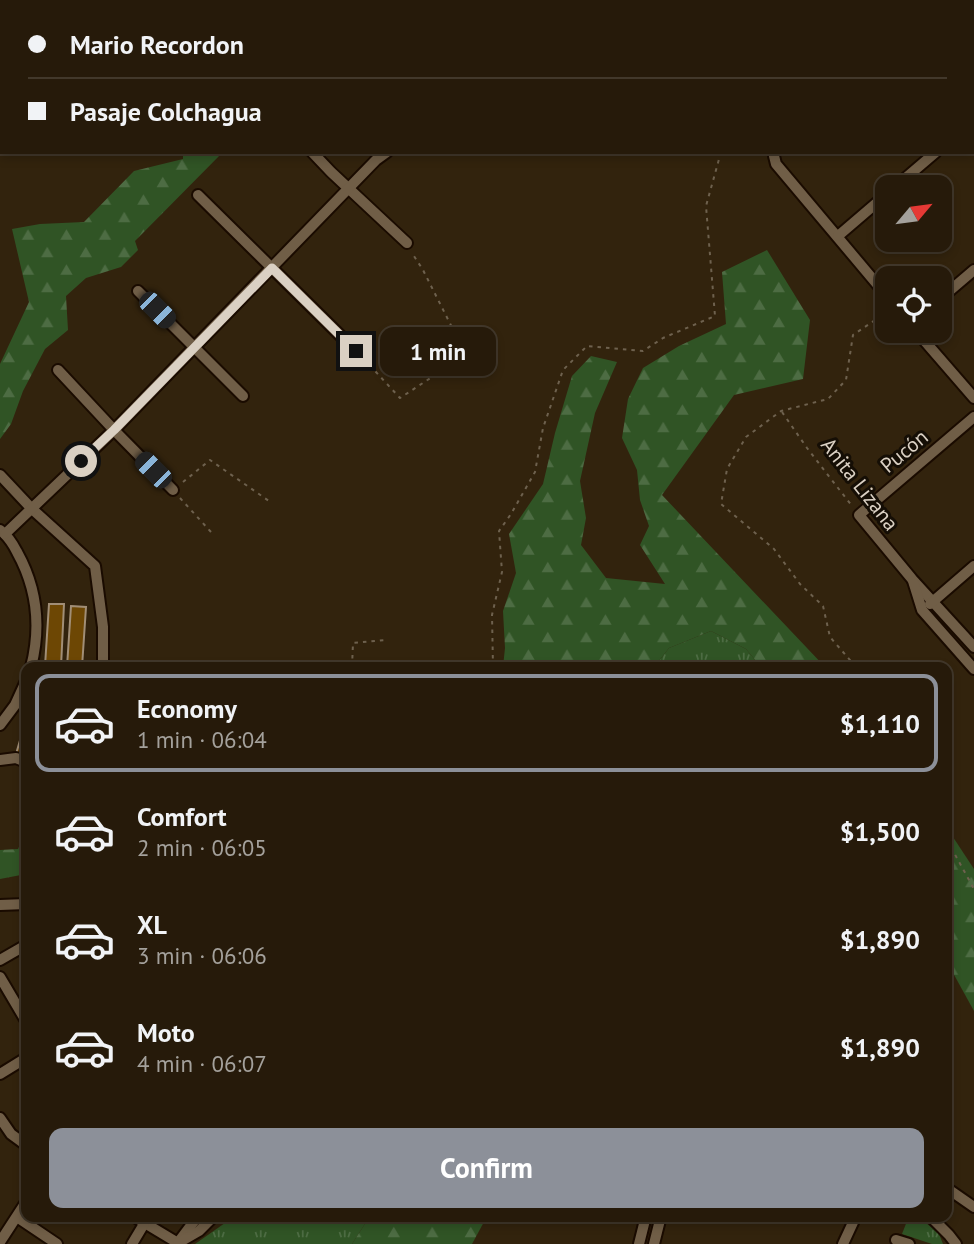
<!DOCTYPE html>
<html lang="en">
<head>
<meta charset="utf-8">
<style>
	:root { --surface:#261a0a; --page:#322718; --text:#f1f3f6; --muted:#a4a19c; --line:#42382b; --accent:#8c9099 }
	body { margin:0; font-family:"PT Sans",sans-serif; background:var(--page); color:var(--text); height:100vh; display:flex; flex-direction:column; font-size:26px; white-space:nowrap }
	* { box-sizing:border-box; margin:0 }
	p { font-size:23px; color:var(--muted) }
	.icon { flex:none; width:38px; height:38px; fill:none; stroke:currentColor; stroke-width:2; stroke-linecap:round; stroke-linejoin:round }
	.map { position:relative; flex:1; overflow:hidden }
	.details { position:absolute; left:21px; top:662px; width:931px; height:560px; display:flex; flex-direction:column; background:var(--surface); border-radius:14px; box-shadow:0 4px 10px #0003,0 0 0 2px var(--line) }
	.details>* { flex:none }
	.top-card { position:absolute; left:0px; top:0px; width:975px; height:154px; box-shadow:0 4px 10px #0003,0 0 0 2px var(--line); display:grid; align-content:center; height:154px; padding:0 28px; background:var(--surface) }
	.needle { width:46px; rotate:61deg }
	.buttons { position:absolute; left:875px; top:175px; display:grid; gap:14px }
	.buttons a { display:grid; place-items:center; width:77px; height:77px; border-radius:14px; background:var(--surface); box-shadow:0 4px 10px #0003,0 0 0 2px var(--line); font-size:35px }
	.end { position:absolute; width:32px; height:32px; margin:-16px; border:9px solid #dad0c3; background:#111; box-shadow:0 0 0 4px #111 }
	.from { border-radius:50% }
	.bubble { position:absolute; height:49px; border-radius:14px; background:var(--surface); box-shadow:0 4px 10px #0003,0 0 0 2px var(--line); font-size:23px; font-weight:600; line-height:49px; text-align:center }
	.car { position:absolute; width:21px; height:42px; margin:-21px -10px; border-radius:9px; box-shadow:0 0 5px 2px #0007; background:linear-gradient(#222 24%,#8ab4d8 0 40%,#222 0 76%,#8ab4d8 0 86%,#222 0) }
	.top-card b { display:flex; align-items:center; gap:24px; height:66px; font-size:26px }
	.top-card b+b { border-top:2px solid var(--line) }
	.top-card i { width:18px; height:18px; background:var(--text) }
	ul { padding:12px 0 0; list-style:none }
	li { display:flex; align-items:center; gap:21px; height:98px; margin:0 14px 10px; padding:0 14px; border:4px solid transparent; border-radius:14px }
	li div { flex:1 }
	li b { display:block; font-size:26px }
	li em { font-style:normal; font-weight:600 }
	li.on { border-color:var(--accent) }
	li>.icon { width:63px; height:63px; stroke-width:1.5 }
	.action { display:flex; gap:14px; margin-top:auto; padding:14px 28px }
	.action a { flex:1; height:80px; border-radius:14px; background:var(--accent); color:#fff; font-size:28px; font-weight:600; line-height:80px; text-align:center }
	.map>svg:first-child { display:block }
	.grass { fill:url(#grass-tufts) }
	.forest { fill:url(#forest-firs) }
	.building { fill:#6d4704; stroke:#a18e76; stroke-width:2 }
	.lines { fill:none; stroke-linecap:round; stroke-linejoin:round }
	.minor-casing { stroke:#1a0b00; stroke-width:14 }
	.path { stroke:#6e614e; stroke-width:2; stroke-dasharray:3.5 5; stroke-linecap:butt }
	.minor { stroke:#705e47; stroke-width:10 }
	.route { stroke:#dad0c3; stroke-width:9 }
	.labels { text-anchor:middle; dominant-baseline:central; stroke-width:6; stroke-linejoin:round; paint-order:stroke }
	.street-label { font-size:21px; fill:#dad0c3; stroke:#150e05 }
</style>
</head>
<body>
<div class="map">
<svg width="974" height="1244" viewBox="0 0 974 1244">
	<defs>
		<pattern id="grass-tufts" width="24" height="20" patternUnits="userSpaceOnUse" patternTransform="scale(1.75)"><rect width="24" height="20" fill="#305425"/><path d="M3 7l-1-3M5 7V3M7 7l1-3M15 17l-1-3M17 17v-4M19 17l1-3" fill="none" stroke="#4d6c43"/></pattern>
		<pattern id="forest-firs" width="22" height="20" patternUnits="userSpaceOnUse" patternTransform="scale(1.75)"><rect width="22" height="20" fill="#305425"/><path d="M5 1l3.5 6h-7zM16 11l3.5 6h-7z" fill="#4d6c43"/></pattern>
	</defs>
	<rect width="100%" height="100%" fill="#32230d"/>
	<g class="grass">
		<path d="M711,631L746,649L761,667H654L669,648Z"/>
		<path d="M235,1216H370L352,1244H195Z"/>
		<path d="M909,1216H918L939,1234L943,1244H932L902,1234Z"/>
	</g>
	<g class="forest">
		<path d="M183,152H223L135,241L138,250L121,267L86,278L66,296L68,330L45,349L23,391L11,424L0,439V364L29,302L12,229L40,224L84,222L134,171L183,159Z"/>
		<path d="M767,250L810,320L803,379L734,395L662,495L825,667H761L746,649L711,631L669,648L654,667H503L505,648L503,611L516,573L509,534L543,484L555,433L572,376L591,356L617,362L595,413L580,481L586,518L581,545L606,578L665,584L640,545L649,526L640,500L637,470L622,438L628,399L643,368L679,346L726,324L722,272Z"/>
		<path d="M947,828L974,869V1011L947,962Z"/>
		<path d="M26,831V874L0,879V850L18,849Z"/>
		<path d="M370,1216H483L485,1220L472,1244H352Z"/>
	</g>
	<g class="building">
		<path d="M49,604H64L61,667L45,666Z"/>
		<path d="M71,606L86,607L82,667H67Z"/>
		<path d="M26,720V757L16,754Z"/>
	</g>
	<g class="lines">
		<defs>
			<g id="minor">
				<path d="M17,2V0"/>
				<path d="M79,2L80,0"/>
				<path d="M134,2V0"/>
				<path d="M817,2L818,0"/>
				<path d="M0,68L2,65"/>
				<path d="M973,121H974"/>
				<path d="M0,142L2,140"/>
				<path d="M312,152L331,172L407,243"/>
				<path d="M775,152L774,156L776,164L887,296"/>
				<path d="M895,187L936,152"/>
				<path d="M198,195L356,351"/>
				<path d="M838,236L887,194"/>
				<path d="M138,291L243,396"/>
				<path d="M940,299L974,270"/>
				<path d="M916,331L974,398"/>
				<path d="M58,370L114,430L173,490"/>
				<path d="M974,417L859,515L912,579L974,647"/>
				<path d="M0,475L31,508L95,566L103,627V667"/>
				<path d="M0,530C8,536 13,544 17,552C37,588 41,628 31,667"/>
				<path d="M5,534L114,430L376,160L387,152"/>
				<path d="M913,581L922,610L974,669"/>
				<path d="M930,604L974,566"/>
				<path d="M0,725L15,705L26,681"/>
				<path d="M0,760L16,758L26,762"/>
				<path d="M0,905L26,904"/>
				<path d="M0,960L26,945"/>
				<path d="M0,977L26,1021"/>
				<path d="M0,1074L26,1058"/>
				<path d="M0,1118L11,1134L26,1145"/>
				<path d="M947,1190L951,1191L974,1207"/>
				<path d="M133,1216L178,1243"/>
				<path d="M930,1216L949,1235L956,1244"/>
				<path d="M17,1217L57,1244"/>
				<path d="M180,1240L198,1216"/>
				<path d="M896,1240L909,1244"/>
				<path d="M0,1242L26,1202"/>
				<path d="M178,1243L199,1231L214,1216"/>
				<path d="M132,1244L144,1224"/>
				<path d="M639,1244L646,1216"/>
				<path d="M654,1244L661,1216"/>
				<path d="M843,1244L856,1216"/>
			</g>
		</defs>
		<use href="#minor" class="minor-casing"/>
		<g class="path">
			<path d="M585,2V0"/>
			<path d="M952,2H953"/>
			<path d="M973,7L974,8"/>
			<path d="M364,359L400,398L432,377L469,361L423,270L412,253"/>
			<path d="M782,412L807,448L852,506"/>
			<path d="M183,482L210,460L269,501"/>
			<path d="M180,498L211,532"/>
			<path d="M352,667L353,643L385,640"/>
			<path d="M493,667L492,615L502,572L499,531L511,514L535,472L543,428L563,370L587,346L643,351L663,338L715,316L706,206L721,152"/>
			<path d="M856,667L830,637L823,606L800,584L774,549L721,504L727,469L746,437L781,411L828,399L846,380L853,335L887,312"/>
			<path d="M947,840L974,889"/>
		</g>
		<use href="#minor" class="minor"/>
	</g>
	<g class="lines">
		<path class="route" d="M81,461L114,430L272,268L356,351"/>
	</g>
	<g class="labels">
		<g class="street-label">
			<text transform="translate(904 451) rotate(-40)">Pucón</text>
			<text transform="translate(860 484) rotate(52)">Anita Lizana</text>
		</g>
	</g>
</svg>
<div class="buttons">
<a><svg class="needle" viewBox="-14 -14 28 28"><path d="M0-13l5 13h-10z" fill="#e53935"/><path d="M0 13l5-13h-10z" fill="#a4a19c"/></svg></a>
<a><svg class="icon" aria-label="locate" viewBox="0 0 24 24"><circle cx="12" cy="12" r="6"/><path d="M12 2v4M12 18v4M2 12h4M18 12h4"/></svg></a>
</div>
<i class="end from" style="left:81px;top:461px"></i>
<i class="end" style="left:356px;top:351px"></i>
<div class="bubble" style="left:380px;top:327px;width:116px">1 min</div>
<i class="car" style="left:157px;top:310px;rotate:135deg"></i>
<i class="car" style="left:153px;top:470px;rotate:315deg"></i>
<div class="top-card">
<b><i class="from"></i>Mario Recordon</b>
<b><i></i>Pasaje Colchagua</b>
</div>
<section class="details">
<ul>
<li class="on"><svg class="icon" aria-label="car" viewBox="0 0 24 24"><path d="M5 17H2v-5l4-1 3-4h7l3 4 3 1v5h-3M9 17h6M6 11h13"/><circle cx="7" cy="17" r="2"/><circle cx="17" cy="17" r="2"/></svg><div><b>Economy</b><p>1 min · 06:04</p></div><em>$1,110</em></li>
<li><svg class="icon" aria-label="car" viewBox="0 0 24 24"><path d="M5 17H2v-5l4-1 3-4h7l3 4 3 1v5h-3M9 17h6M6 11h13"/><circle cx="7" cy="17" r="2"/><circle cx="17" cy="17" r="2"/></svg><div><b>Comfort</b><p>2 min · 06:05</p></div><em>$1,500</em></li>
<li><svg class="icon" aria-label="car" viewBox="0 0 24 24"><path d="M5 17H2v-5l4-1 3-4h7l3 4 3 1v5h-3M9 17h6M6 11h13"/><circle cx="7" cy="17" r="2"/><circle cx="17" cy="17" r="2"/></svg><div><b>XL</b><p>3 min · 06:06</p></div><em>$1,890</em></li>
<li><svg class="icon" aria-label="car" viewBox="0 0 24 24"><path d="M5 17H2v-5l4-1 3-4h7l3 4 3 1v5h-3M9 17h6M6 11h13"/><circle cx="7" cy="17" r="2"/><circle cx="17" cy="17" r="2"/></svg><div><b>Moto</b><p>4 min · 06:07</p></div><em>$1,890</em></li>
</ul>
<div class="action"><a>Confirm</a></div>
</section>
</div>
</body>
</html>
